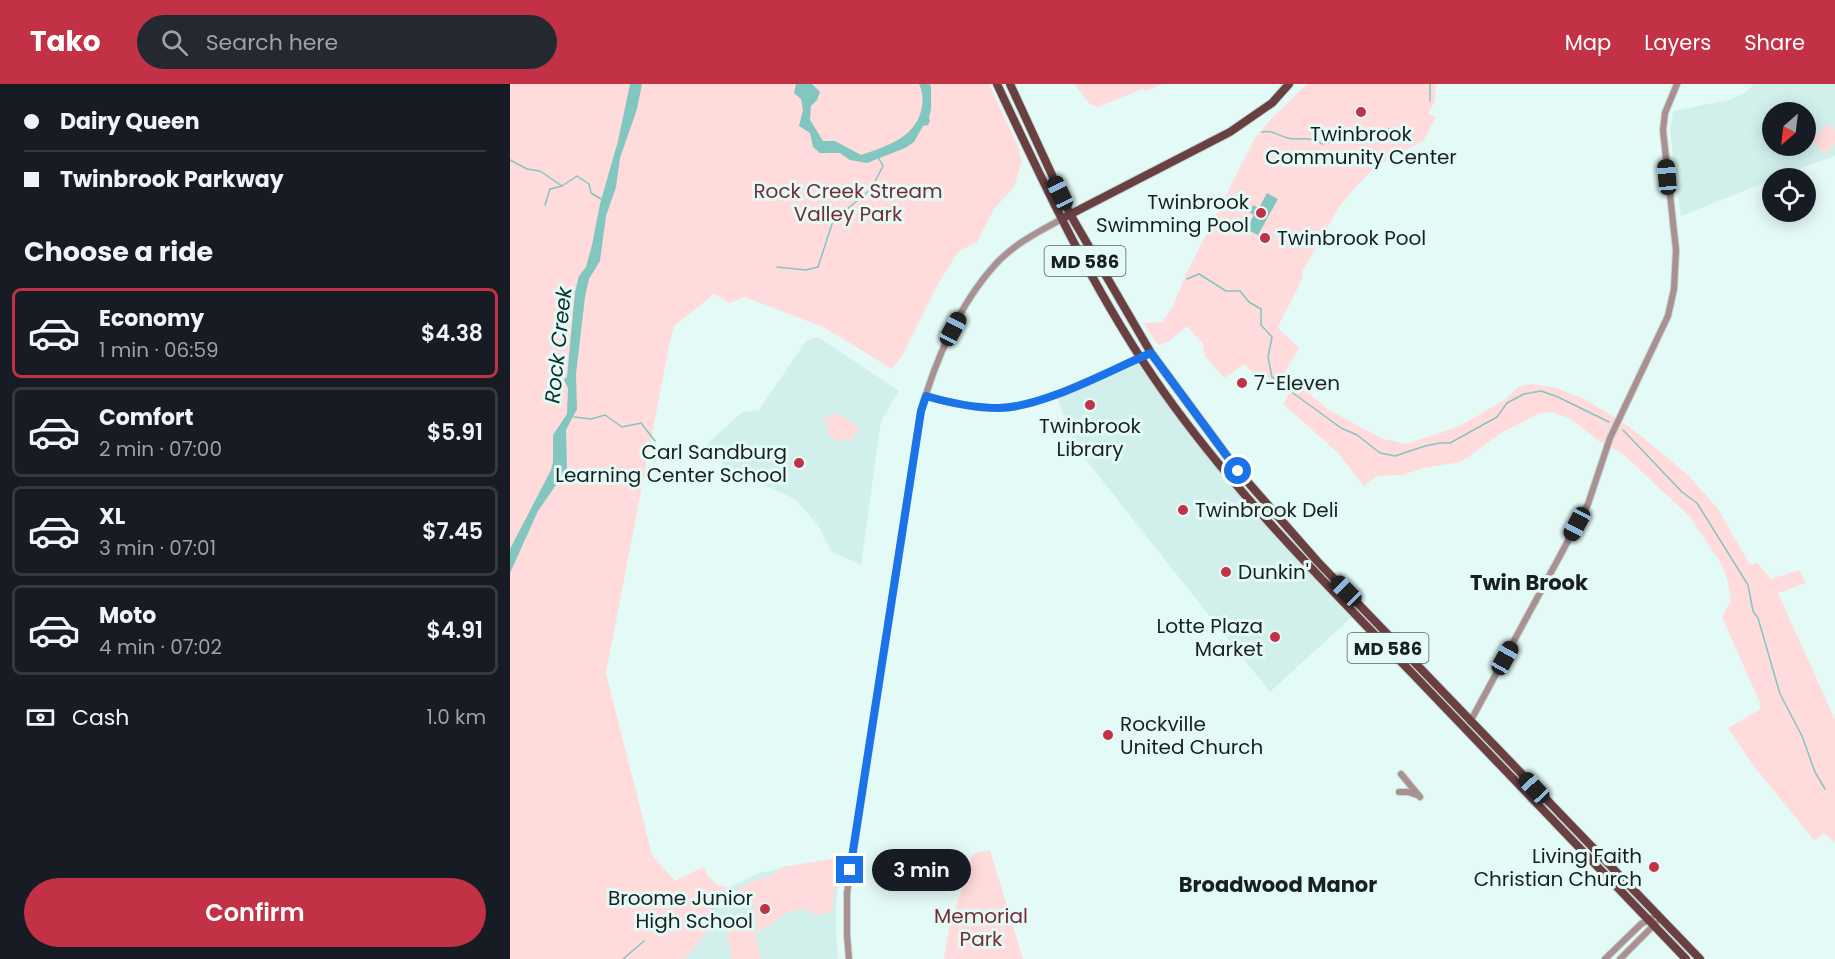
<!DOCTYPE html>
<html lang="en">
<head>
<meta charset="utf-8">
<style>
	:root { --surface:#171b24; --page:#242831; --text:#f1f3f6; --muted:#9ea1a6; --line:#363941; --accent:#c23145 }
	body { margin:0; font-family:Poppins,sans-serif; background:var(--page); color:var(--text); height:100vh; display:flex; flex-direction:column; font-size:22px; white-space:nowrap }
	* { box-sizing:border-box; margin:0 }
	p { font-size:20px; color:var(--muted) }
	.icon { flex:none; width:33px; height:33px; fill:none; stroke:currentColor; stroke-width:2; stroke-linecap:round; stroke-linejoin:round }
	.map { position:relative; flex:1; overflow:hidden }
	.sheet { display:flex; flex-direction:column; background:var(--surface); width:510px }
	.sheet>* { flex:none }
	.banner { display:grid; align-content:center; height:132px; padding:0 24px; background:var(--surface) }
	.needle { width:39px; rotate:208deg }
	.tools { position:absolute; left:1252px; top:18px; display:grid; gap:12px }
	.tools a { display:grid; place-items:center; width:54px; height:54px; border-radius:50%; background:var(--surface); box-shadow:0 3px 15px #0003; font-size:30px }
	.end { position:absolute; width:27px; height:27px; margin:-14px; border:8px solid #1a73e8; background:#fff; box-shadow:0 0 0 3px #fff }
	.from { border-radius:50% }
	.bubble { position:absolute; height:42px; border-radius:21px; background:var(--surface); box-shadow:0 3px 15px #0003; font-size:20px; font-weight:600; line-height:42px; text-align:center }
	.car { position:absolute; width:18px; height:36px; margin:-18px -9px; border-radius:8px; box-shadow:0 0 4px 2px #0007; background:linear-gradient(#222 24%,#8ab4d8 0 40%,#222 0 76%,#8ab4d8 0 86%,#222 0) }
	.banner b { display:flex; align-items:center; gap:21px; height:57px; font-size:22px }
	.banner b+b { border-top:2px solid var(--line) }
	.banner i { width:15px; height:15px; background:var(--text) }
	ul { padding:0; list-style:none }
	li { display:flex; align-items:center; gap:18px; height:90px; margin:0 12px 9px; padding:0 12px; border:3px solid var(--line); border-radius:9px }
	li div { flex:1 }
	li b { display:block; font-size:22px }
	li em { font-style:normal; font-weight:600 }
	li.selected { border-color:var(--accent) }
	li>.icon { width:54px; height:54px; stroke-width:1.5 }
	h2 { padding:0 24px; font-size:27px; line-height:72px }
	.pay { display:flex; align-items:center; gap:15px; height:66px; padding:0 24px; font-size:22px }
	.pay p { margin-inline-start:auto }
	.action { display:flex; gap:12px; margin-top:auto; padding:12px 24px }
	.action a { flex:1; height:69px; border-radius:36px; background:var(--accent); color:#fff; font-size:24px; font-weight:600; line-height:69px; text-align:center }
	header { display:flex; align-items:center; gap:36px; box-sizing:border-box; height:84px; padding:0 30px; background:var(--accent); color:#fff }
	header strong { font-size:28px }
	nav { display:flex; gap:33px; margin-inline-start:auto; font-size:21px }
	.search { width:420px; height:54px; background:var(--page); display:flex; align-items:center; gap:15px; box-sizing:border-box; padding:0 21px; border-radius:33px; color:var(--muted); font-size:22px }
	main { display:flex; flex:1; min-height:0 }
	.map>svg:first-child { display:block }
	.built { fill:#d1f0ec; fill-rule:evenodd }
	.green { fill:#ffdbdb }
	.water { fill:#82c6c0 }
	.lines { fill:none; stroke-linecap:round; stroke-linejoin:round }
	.stream { stroke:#82c6c0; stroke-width:1.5 }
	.minor-casing { stroke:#c4d7d5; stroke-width:8 }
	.major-casing { stroke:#c4d7d5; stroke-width:10 }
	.minor { stroke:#aa9090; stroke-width:6 }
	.major { stroke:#693f40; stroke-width:8 }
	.route { stroke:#1a73e8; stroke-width:8 }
	.poi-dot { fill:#c23145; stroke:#e4faf7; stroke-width:2 }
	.labels { text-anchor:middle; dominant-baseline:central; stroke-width:6; stroke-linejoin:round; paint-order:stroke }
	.shield { fill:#e4faf7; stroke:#566260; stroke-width:1.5 }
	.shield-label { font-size:18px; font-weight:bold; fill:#192120 }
	.poi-label { font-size:20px; fill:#192120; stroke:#e4faf7; text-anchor:end }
	.park-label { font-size:20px; fill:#742d33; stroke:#e4faf7 }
	.water-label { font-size:21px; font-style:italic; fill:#0e312e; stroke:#e4faf7 }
	.neighbourhood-label { font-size:21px; font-weight:bold; fill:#192120; stroke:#e4faf7 }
</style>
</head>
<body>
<header>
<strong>Tako</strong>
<div class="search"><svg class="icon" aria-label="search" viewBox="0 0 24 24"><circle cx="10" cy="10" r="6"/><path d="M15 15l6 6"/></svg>Search here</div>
<nav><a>Map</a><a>Layers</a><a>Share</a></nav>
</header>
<main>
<section class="sheet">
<div class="banner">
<b><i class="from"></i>Dairy Queen</b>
<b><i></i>Twinbrook Parkway</b>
</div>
<h2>Choose a ride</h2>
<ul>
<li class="selected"><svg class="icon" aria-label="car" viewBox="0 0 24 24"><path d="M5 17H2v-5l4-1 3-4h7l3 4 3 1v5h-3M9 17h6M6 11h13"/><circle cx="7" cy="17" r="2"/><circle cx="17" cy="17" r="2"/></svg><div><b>Economy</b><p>1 min · 06:59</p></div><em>$4.38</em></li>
<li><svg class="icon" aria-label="car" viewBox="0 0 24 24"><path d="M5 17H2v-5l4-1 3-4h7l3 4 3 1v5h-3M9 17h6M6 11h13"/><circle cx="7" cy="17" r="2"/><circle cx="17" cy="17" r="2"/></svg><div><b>Comfort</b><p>2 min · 07:00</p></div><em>$5.91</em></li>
<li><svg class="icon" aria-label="car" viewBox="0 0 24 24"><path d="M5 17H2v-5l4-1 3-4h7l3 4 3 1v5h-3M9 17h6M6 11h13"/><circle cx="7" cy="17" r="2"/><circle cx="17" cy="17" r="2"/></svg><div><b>XL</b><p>3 min · 07:01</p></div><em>$7.45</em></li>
<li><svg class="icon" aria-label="car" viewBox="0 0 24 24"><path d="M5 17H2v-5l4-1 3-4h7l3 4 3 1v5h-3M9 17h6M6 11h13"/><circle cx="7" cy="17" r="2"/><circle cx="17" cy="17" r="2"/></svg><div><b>Moto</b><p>4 min · 07:02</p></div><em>$4.91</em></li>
</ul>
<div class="pay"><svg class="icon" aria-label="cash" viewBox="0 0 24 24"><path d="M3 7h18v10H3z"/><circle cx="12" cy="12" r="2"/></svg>Cash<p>1.0 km</p></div>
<div class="action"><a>Confirm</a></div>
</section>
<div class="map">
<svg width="1325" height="875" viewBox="0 0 1325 875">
	<rect width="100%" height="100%" fill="#e4faf7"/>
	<g class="built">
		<path d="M1244,0H1325V72L1278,89L1171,132L1160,47L1163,27L1220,16L1236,8ZM1263,28H1296V62H1263Z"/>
		<path d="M308,253L389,307L371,337L351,481L322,468L308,441L285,415L254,401L230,396L195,362L232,328L249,326L296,257Z"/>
		<path d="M631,273L715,388L845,530L760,608L572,371L565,360L546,311Z"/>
		<path d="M331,773L326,821V845L328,875H148L179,830L220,803L248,789Z"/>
	</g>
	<g class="green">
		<path d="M0,0H479L510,67L509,70L512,77L504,103L484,125L467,158L448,168L428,200L392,272L382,285L315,244L235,213L220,219L204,210L164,242L159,262L96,589L142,771L165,797L193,783C200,795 205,803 220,803L197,817L207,835L175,875H0Z"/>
		<path d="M564,0H652L636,7L632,5L588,23L580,20Z"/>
		<path d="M797,0H926L925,17L918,30L926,33L913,57L865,83L841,108L829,123L792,188L793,191C786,211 776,224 768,244L789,264L766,303L752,287L743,290L735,280L714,294L695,272L693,260L677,242L658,258L648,261L633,239L652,238L663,222L677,188L745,54L760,36Z"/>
		<path d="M1318,39L1325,47V60L1315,70L1301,56Z"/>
		<path d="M785,298L819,326L873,355L896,360L950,342L996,315L1008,303L1022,300L1047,304L1074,315L1103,332L1125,347L1177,390L1208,425L1240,481L1247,479L1261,495L1289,486L1296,499L1268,509L1325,636V759L1314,749L1304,756L1243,681L1218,644L1249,626L1251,621L1212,533L1221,516L1217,494L1211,479L1180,433L1113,370L1087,356L1061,335L1042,328L1028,330L991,349L951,378L913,384L893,391L866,392L854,402L827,368L773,320Z"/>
		<path d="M324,328L349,343L340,358L333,354L331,358L317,350L319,346L315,343L318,339L313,336L316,331L321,334Z"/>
		<path d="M480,766L513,875H434L439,844L463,770Z"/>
		<path d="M328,774L322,828L307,831L294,825L278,828L249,848L244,833L243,811H228V805L244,797L264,790L273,783Z"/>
		<path d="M243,841L251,875H222L216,847Z"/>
	</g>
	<g class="water">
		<path d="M120,0H132L127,25L110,74L106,103L96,132L90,177L79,195L75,213L66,290L67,325L56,346L57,385L28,427L0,489V465L41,386L43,378V351L57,330L58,304L54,296L57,293L65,208L69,192L76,183L82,161L90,120L108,57Z"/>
		<path d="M286,0H302L310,8L307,16L301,22L300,36L313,57H325L351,71C377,62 406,54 412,23C413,15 413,8 409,0H420L421,3V25L419,34L420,37L418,41L413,42L404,58L395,64L357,79L340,76L330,69H310L303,63L300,49L289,42L293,26L291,15L284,9Z"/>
		<path d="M757,109L768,115L748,151L736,145L744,131L739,128L743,121L749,124Z"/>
	</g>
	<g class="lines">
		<g class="stream">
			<path d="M920,0V17"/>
			<path d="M752,48C764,45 772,55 784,55C794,55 803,53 812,60L821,58L824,54L833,57L840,54L844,57L879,45"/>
			<path d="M0,76L17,85L30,87L52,102L67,92L79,100L81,109L91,115"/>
			<path d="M35,121L40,105L52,102"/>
			<path d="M267,183L296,186L308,183L323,137L361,105L373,82L368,73"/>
			<path d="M677,195L689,190L716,207H730L739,218L751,225V241L762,253L758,273L762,293L769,297"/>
			<path d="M783,309L831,344L847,351L870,369L885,372L915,362L930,359H940L987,333L997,319L1014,310L1031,307L1048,313L1099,338"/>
			<path d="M64,333L81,335L95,331L112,343L131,339L145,357"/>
			<path d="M1113,346L1172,408L1187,419L1238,501L1243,527L1248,534L1270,610L1292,652L1305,688L1315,705"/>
			<path d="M113,875L134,857"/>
		</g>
		<defs>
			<g id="minor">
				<path d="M416,312C440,319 463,324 489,324C534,323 599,287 641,269"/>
				<path d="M960,638L1078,420L1100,354L1158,232L1164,205L1166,166L1153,46L1155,29L1167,0"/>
				<path d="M891,690L910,713"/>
				<path d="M889,708H898L907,711"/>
				<path d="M339,875L337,851V809L411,327C425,277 449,221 484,182C502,161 528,148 552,135"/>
				<path d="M1095,875L1131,840L1142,834"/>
				<path d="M1110,875L1146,839"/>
			</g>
			<g id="major">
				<path d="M487,0C536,105 586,212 653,307C725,409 813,497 899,586C992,682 1083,779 1176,875"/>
				<path d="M500,0L560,130L641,269L728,387L808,478L1190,875"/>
				<path d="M557,132L720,48L762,19L779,0"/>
			</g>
		</defs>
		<use href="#minor" class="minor-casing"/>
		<use href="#major" class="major-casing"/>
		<use href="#minor" class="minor"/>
		<use href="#major" class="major"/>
	</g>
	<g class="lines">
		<path class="route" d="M340,786L411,327L416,312C440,319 463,324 489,324C534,323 598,287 641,269L728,387"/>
	</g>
	<g class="poi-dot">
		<circle cx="851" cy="28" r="6"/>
		<circle cx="751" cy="129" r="6"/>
		<circle cx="755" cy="154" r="6"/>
		<circle cx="732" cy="299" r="6"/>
		<circle cx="580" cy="321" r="6"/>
		<circle cx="289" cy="379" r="6"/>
		<circle cx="673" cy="426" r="6"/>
		<circle cx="716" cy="488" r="6"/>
		<circle cx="765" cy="553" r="6"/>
		<circle cx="598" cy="651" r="6"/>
		<circle cx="1144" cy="783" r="6"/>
		<circle cx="255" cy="825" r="6"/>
	</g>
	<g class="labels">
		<g class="shield">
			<rect x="534.5" y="162" width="81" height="30" rx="4.5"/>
			<rect x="837.5" y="549" width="81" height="30" rx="4.5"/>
		</g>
		<g class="shield-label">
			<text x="575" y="177">MD 586</text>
			<text x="878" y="564">MD 586</text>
		</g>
		<g class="poi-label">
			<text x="851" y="50" text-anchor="middle">Twinbrook<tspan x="851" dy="23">Community Center</tspan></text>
			<text x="739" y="118">Twinbrook<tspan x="739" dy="23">Swimming Pool</tspan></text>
			<text x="767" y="154" text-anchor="start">Twinbrook Pool</text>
			<text x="744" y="299" text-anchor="start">7-Eleven</text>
			<text x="580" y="342" text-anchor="middle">Twinbrook<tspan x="580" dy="23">Library</tspan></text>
			<text x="277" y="368">Carl Sandburg<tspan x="277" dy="23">Learning Center School</tspan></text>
			<text x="685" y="426" text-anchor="start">Twinbrook Deli</text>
			<text x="728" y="488" text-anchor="start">Dunkin'</text>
			<text x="753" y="542">Lotte Plaza<tspan x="753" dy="23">Market</tspan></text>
			<text x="610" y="640" text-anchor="start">Rockville<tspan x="610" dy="23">United Church</tspan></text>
			<text x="1132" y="772">Living Faith<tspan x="1132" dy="23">Christian Church</tspan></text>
			<text x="243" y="814">Broome Junior<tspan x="243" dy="23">High School</tspan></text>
		</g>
		<g class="park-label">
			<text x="338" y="107">Rock Creek Stream<tspan x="338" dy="23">Valley Park</tspan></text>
			<text x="471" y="832">Memorial<tspan x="471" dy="23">Park</tspan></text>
		</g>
		<g class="water-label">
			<text transform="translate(48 261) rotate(-84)">Rock Creek</text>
		</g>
		<g class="neighbourhood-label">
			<text x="1019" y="498">Twin Brook</text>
			<text x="768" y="800">Broadwood Manor</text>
		</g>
	</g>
</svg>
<div class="tools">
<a><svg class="needle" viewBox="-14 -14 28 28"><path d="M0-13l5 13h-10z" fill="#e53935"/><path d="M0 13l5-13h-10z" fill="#9ea1a6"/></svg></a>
<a><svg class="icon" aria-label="locate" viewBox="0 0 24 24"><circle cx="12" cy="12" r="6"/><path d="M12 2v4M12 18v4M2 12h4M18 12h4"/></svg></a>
</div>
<i class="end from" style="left:728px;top:387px"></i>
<i class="end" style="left:340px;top:786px"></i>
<div class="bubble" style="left:362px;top:765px;width:99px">3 min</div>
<i class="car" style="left:1157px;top:93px;rotate:355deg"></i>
<i class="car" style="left:550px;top:109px;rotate:335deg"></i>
<i class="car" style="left:443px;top:245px;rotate:28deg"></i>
<i class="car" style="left:1067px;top:440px;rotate:208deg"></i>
<i class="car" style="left:836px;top:507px;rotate:315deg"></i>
<i class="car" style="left:995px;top:574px;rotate:29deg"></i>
<i class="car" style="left:1024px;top:704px;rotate:317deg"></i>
</div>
</main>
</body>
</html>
